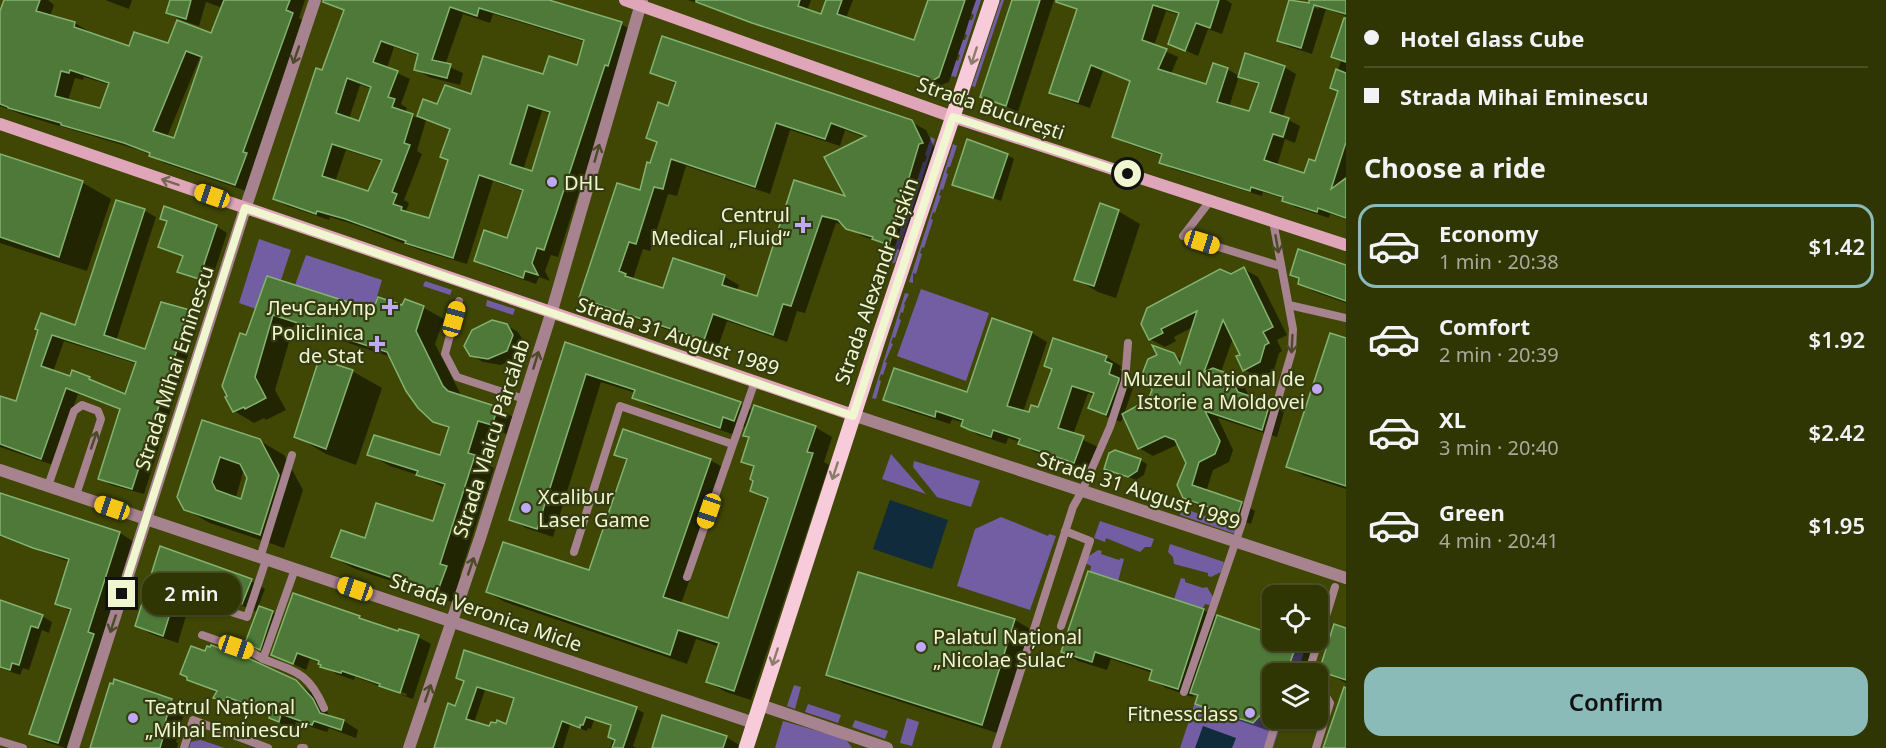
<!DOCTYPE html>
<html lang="en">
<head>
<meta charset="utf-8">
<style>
	:root { --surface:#303504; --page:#3c4013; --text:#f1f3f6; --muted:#a8ab9a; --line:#4b5026; --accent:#8bbbb9 }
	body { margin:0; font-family:"Noto Sans",sans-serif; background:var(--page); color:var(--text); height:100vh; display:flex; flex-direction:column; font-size:22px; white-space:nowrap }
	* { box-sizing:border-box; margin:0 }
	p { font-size:20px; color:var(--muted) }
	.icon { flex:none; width:33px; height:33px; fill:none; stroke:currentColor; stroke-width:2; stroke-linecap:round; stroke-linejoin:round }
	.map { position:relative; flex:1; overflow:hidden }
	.side { display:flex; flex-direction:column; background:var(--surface); width:540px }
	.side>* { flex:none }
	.banner { display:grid; align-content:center; height:132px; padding:0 18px; background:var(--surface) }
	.fabs { position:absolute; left:1262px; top:585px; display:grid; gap:12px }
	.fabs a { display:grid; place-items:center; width:66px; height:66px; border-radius:12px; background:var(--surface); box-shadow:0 2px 4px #0004,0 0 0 2px var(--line); font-size:30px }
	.end { position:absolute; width:27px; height:27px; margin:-14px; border:8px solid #f0f7d0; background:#111; box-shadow:0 0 0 3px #111 }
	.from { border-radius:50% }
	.bubble { position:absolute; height:42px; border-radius:18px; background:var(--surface); box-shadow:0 2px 4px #0004,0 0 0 2px var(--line); font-size:20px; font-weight:600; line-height:42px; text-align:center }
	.car { position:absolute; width:18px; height:36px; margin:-18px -9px; border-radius:8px; box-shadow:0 0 4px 2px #0007; background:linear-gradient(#f5c518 24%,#345 0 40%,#f5c518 0 76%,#345 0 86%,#f5c518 0) }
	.banner b { display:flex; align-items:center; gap:21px; height:57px; font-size:22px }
	.banner b+b { border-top:2px solid var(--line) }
	.banner i { width:15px; height:15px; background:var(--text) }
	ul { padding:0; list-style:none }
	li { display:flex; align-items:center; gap:18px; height:84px; margin:0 12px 9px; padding:0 6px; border:3px solid transparent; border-radius:18px }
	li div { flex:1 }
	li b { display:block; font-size:22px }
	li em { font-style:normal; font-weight:600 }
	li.current { border-color:var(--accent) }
	li>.icon { width:54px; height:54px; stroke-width:1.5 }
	h2 { padding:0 18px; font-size:27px; line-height:72px }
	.action { display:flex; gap:12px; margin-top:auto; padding:12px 18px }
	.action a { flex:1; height:69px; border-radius:18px; background:var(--accent); color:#111; font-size:24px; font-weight:600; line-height:69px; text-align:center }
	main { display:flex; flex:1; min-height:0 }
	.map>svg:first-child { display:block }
	.green { fill:#735ea4 }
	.water { fill:#0f2b3c }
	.shadow { fill:#0007; fill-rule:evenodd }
	.building { fill:#4e7939; stroke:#84b26f; stroke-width:1.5; fill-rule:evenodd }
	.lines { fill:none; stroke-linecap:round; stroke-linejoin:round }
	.lane { stroke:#a7838f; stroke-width:8 }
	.street { stroke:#a7838f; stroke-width:12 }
	.secondary { stroke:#dfa6ba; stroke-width:12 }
	.primary { stroke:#f8cbda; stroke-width:15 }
	.oneway { stroke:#4d4a2a }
	.oneway2 { stroke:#8d7c6b }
	.oneway3 { stroke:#7a6655 }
	.route { stroke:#f0f7d0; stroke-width:8 }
	.poi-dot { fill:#bea9f5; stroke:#363c11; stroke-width:2 }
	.labels { text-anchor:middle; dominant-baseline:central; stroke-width:4.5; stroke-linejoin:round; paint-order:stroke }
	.street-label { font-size:20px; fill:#f0f7d0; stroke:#363c11 }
	.poi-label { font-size:20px; fill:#f0f7d0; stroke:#363c11; text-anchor:end }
</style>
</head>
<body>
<main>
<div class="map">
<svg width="1346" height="748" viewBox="0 0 1346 748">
	<rect width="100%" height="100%" fill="#404705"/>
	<g class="green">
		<path d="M976,0H981L956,77L951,76L956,60L958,61L960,55L958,54L963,40H965L967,35L965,34L969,20H972L974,15L971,13Z"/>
		<path d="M1001,0H1004L975,87L972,86Z"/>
		<path d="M931,137L935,139L895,263L890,262L901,228H904L905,223L903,222L905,213L908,214L910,209L908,208L923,162H925L927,156L925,155Z"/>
		<path d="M953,144L957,146L950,167H948L946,173L948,174L943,190L941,189L939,195L941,196L935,213L933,212L931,219L933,220L924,248L922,247L920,253L922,254L916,274L913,273V283L909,282Z"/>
		<path d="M259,239L291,250L281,280L267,276L256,309L239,303Z"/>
		<path d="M306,255L382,280L373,310L295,285Z"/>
		<path d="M425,281L452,290L450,295L423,286Z"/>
		<path d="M921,289L989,313L966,381L897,356Z"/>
		<path d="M905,293L909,294L904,304L905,305L903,313L901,312L899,319L901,320L895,338L893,337L891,343L893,344L885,362L887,363L883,375L881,374L879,380L881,381L876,399L872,398Z"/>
		<path d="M487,300L515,309L513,315L486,306Z"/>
		<path d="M891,454L926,494L882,479Z"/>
		<path d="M914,461L980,481L971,507L937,497L913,467Z"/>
		<path d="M1182,508L1237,527L1235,534L1180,515Z"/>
		<path d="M1001,517L1048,536L1049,534L1056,536L1030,610L957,586L975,529Z"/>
		<path d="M1100,521L1154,539L1151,547H1145L1140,552L1106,538L1105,542L1094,538Z"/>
		<path d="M1170,544L1224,562L1221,572L1211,577L1208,576V573L1174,564L1173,557L1168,552Z"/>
		<path d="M1098,550L1102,551L1101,554L1119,560L1121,558L1124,559L1118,581L1090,572L1091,566L1085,563L1089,556Z"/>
		<path d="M1181,578L1185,579V582L1203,588L1207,587L1213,597L1210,605L1205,604L1203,608L1174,599Z"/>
		<path d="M1223,617L1272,640L1290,641L1306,646L1297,673L1272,674V718L1282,719L1273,748H1180Z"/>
		<path d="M794,685L801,687L795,709L787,706Z"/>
		<path d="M808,704L841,715L838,723L805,712Z"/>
		<path d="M907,718L919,722L912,746L900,743Z"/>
		<path d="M855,720L888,731L885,739L852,727Z"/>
		<path d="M783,721L839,737L847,741L852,748H775Z"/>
		<path d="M200,740H201L225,748H189L191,742Z"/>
	</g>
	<g class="water">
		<path d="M890,500L948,520L932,569L873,549Z"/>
		<path d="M1203,726L1236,738L1232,748H1195Z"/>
	</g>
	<g class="shadow">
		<path d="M5,0H48L54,5L50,16L75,23L88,31L87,33L130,48L169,45L212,35L223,8L206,2L199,26L181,20L167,12L171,0H305L299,18L306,22L249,192L164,163L151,155L139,150L23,115L0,106V17ZM200,57L203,58L175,140L167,137ZM84,77L110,85L101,110L68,101L75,78L83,80Z"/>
		<path d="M105,0H132L129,9Z"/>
		<path d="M345,0H544L621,24L634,31L618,71L558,257L551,255L545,271L550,281L539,277L536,284L489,268L476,261L508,240L524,192L493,181L467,264L420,250L359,226L330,217L329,220L287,206L274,199L345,10ZM463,14L490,23L493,14L585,42L578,67L438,106L424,101L417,118L405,113L407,108L401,104L410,79L387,68L394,47L419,56L416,69L429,77L460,85L463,73L445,65ZM360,85L372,89L360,123L349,119ZM542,111L551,114L532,173L523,170ZM426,120L451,131L449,160L430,220L406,211L409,203L404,200L422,154L417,151ZM346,150L383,162L369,193L335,182Z"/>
		<path d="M688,0H811L807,11L822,16L827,0H853L846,18L915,42L929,0H976L949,82L942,85L763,27Z"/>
		<path d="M1014,0H1054L1018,112L982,96Z"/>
		<path d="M1075,0H1226L1232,4L1222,34L1208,29L1198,56L1169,43L1180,15L1166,11L1154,46L1178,57L1171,74L1207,86L1227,69L1239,76L1229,107L1250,113L1259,85L1240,76L1284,67L1296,74L1283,117L1300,126L1295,143L1285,139L1277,166L1305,175L1316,163L1339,92L1332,88L1341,61L1333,56L1346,16L1326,9L1312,54L1290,47L1279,40L1291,0L1319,9L1315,0H1346V219L1330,214L1329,218L1295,207L1284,199L1263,192L1262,196L1173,169L1161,162L1163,156L1126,143L1114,136L1132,82L1103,71L1090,108L1063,99L1051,92L1079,10Z"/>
		<path d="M651,72L911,122L926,130L936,151L903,251L862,236L845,225L836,223L805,313L797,311L787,342L727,321L718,347L595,305L581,297L641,192L658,143L648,138L669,108L676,84ZM790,130L840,146L845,130L866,138L848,199L795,182L758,298L737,291L739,285L725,277L674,260L664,290L633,279L643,249L650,251L668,194L677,196L686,166L770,194Z"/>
		<path d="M1007,155L1014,159L1001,201L954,184Z"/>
		<path d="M0,156L83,183L111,199L87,271L0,243Z"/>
		<path d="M117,201L145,211L156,217L116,341L146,351L189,311L200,318L144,494L111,485L99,478L121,410L78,394L53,465L0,447V397L17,403L40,330L76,327ZM64,341L137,364L126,396L89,378H71L53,372Z"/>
		<path d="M1118,211L1140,224L1116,298L1098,292L1076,279Z"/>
		<path d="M162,219L216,226L227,233L210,285L179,271L184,257L160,246L168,222Z"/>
		<path d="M1346,267V303L1315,292L1299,284L1301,279L1292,274Z"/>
		<path d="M1244,269L1258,277L1287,335L1277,340L1282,351L1279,353L1274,370L1259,378L1245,370L1242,356L1233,338L1221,372L1243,384L1250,398L1270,404L1284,412L1277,437L1218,418L1233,450L1229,462L1213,470L1206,492L1241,503L1255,511L1251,524L1199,506L1185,497L1187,463L1179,444L1153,456L1139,448L1124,415L1121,422L1105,416L1090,408L1094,396L1088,393L1073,435L1098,447L1090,471L1035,452L1020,444V442L1008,438L1006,444L978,435L963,426L964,423L952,419L950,424L900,408L885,399L967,394L993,320L1032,333L1047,342L1023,412L1030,414L1039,409L1053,370L1045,366L1106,357L1121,366L1120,370L1126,374L1124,382L1133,388L1124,414L1149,401L1173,355L1183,360L1193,327L1174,337L1176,341L1165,347L1150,339L1143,324Z"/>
		<path d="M268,278L374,312L403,307L405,301L424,308L444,319L435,344L462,397L498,408L518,420L512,436L498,431L488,465L494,468L460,575L466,579L458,604L353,568L333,557L366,540L434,523L445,488L421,476L390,466L369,454L441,457L449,429L434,421L391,357L294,325L275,390L286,410L266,420L264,418L254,423L234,411L247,336Z"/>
		<path d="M506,325L518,332L524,342L518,357L501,365L483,362L471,355Z"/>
		<path d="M1346,340V489L1303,475L1288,466Z"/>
		<path d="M566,344L740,404L753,411L815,427L832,437L824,462L829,465L751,700L726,692L708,682L720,647L696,639L687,664L505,602L487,592L590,572L627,461L616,454L710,460L728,470L681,604L729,620L769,501L751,491L755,481V468L742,461L750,438L745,435L748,428L738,425L735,435L649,406L634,398L636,393L601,382L553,537L526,528L511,519Z"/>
		<path d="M352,371L382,388L356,465L326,454L296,436Z"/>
		<path d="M203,422L260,441L284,455L303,490L284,548L210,523L185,509ZM244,469L249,477L242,500L236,497Z"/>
		<path d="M1140,460L1147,464L1144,475L1136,480L1105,468Z"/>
		<path d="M0,495L120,533L134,542L73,748H66L46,742L31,733L71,612L57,603L70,562L0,536Z"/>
		<path d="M161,548L251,581L265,589L258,607L280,616L267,652L254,647L258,612L238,604L237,607L193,592L178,643L151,634L137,626Z"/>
		<path d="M1089,573L1204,610L1218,618L1272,636V640L1296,644L1312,654L1306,674H1272V718H1282L1270,731L1213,712L1197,703L1199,696L1194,694L1193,697L1166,688L1151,679L1153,673L1111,659L1107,670L1078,661L1063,652Z"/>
		<path d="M294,595L359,617L371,624L418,637L431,644L413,699L393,692L406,696L407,694L385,686L388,689L355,677L354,680L336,674L319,663L310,659L306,670L273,655Z"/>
		<path d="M0,601L42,616L52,622L49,633L42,630L29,670L23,668L20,675L0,668Z"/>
		<path d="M1015,620L1030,629L997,733L843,683L828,674Z"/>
		<path d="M1346,630V683L1321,670Z"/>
		<path d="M465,651L637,709L644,713L633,746L636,748H610L613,739V726L594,720L591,729L588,728L587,731L570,725L563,748H435L456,708L465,682L458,678ZM485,690L515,699L507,725L490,728L474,723Z"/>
		<path d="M290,678L318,697L331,718L344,721L358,730L356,738L329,728L327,732L296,722L294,729L285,726L270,718L271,715L242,704L240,709L230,705L215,697L218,693L188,679Z"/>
		<path d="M172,700L186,708L176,742L178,743L177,748H92Z"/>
		<path d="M726,737L741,746V748H654Z"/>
	</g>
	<g class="building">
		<path d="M4,0H40L36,11L75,22L74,27L129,46L134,32L168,43L177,20L211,33L224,0H290L286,10L293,13L243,152L247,153L235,185L149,156L150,153L124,143L61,125V123L8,108V107L0,104V11ZM186,51L202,57L174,138L153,131ZM70,70L109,83L100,108L55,96L61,71L69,73Z"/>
		<path d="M170,0H191L186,19L166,13Z"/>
		<path d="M323,0H549L622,22L608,66L605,65L544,250L537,248L532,263L538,275L525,271L523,278L474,261L484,230L507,238L523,190L479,175L453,258L405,243L406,241L345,219L317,211L316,214L273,199L316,68L322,70L344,10L323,2ZM450,7L477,16L479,8L584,40L577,65L549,56L543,74L483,56L471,94L445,85L437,104L423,99L417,116L450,129L440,157L448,160L429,218L401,210L402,207L393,204L397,194L392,192L410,145L404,143L413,114L392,107L395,99L388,97L398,71L373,62L381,41L418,54L414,70L447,78L451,64L432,60ZM347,78L371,87L359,121L336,113ZM528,105L550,112L532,171L510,164ZM332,144L382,160L368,191L322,176Z"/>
		<path d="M696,0H800L798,6L821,14L826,0H842L837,14L914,40L928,0H965L939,77L932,81L752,23L696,2Z"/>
		<path d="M1012,0H1040L1006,106L980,97Z"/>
		<path d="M1056,0H1219L1210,28L1196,23L1185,51L1168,44L1179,13L1153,5L1142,40L1167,49L1158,69L1206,84L1213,63L1228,68L1217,102L1249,111L1259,83L1238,77L1245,53L1285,66L1270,112L1289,118L1283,137L1273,134L1264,160L1304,173L1309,159L1315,161L1338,91L1330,88L1336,69L1346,73V142L1331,189L1346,178V218L1318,208L1317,212L1282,201L1283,197L1251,187L1250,191L1159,163L1162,154L1112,137L1130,81L1091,65L1078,102L1049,93L1077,9L1056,2Z"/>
		<path d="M1289,0L1309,3V0H1346V14L1314,5L1301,48L1277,41Z"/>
		<path d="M1344,18H1346V62L1331,57Z"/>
		<path d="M662,36L912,120L923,143L919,144L889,245L872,239L873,237L846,229L838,220L822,216L791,306L783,304L773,335L713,314L704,340L579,298L617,183L640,190L647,162L650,163L657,142L646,138L658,102L668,106L676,82L650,73ZM776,123L825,139L831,123L866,136L824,157L845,196L794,180L757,296L722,285L725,275L673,258L663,288L625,276L626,274L619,271L629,242L636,244L654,187L663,189L671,159L755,187Z"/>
		<path d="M967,139L1008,154L993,198L952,185Z"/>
		<path d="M0,154L83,181L59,257L0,237Z"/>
		<path d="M116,200L145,209L104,335L145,349L161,302L190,310L132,489L98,479L120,409L66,388L41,459L0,444V396L16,401L38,330L35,329L41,313L75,325ZM52,335L136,362L125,394L89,379L90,377L72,370L70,376L41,366Z"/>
		<path d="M1100,203L1119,210L1094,286L1074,280Z"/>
		<path d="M164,206L217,225L199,279L177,272L183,256L158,247L167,221L160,219Z"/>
		<path d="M1298,249L1346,265V301L1298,284L1299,278L1290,275Z"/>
		<path d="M1244,267L1273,327L1263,332L1269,343L1265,345L1260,362L1243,371L1236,356L1240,355L1223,320L1204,372L1213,368L1229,374L1238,392L1270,403L1262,430L1205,411L1220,441L1215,454L1199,462L1192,485L1242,502L1237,517L1183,498L1177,485L1186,463L1175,440L1165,436L1138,449L1122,414L1148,400L1152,390L1143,372L1148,359L1157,355L1152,345L1174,353L1180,364L1197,311L1161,329L1163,333L1149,340L1141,324L1147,308L1220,269L1231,274Z"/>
		<path d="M267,276L373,310L378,297L402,305L405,299L424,306L416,331L443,386L448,391L498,407L492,425L478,421L468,453L475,455L440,564L447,566L437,593L331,557L341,530L365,538L376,503L433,521L445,484L416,475L418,471L367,455L374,435L440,455L449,427L433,422L418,408L406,391L387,352L273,315L255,377L266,398L245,409L244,407L233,412L225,397L227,396L222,386L240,333L246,335Z"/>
		<path d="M992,318L1032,332L1007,406L1029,412L1031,405L1038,407L1052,369L1044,366L1053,338L1107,356L1105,361L1112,364L1109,374L1119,378V380L1106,415L1088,408L1094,393L1072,386L1058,428L1084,436L1074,463L1018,444L1020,439L993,430L991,437L970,430L961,426L963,420L936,411L935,417L883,400L894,368L967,392Z"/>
		<path d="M492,320L507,324L513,335L507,351L488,359L470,356L464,346L472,330Z"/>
		<path d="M1330,333L1346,338V486L1286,467Z"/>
		<path d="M565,342L741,402L734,421L723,417L720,428L632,398L635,390L586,374L537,529L509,520Z"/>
		<path d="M319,359L353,370L326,449L294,437Z"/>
		<path d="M754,405L816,426L807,452L813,453L734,691L706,682L719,643L678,630L670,655L486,592L503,542L589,570L627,459L614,455L623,429L711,459L663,597L728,618L768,498L750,491L753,481L750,479L754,466L741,462L749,437L743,436Z"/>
		<path d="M202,420L260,439L279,475L260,535L184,510L177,497ZM220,457L240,464L247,478L241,499L216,490L212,482Z"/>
		<path d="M1115,450L1141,459L1137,471L1128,477L1104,469L1109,453Z"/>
		<path d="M0,493L120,532L88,632L94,634L58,743L29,734L71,609L55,604L69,559L33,548L0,535Z"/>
		<path d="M160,546L252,579L242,604L223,597L222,600L179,585L163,636L135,626Z"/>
		<path d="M1088,571L1204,609L1178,689L1149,680L1152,670L1095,652L1092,662L1061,652Z"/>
		<path d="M858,572L1015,619L982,725L826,675Z"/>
		<path d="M293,593L360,616L359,618L398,631L399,629L419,635L400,693L379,686L380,684L342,671L341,673L320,667L321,665L318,664L319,661L297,653L293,664L271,655Z"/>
		<path d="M0,600L43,615L38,628L31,626L19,665L12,663L10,670L0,667Z"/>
		<path d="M259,606L273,611L260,650L245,643Z"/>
		<path d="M1217,615L1272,634V640H1290L1297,643L1286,674H1272V711L1266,709L1253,723L1195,704L1198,695L1190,693Z"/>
		<path d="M1334,624L1346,628V680L1319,671Z"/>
		<path d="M211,645L250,659L296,680L313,699L320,713L344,720L341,730L314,721L312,725L281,714L279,722L269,718L270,713L227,697L225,701L213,698L217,691L187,680V677L180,674L191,646L205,651L207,646L210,647Z"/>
		<path d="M464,650L637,707L623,748H612L615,740L608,737L611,725L586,717L583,725H580V728L562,721L553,748H434L448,703L455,706L464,681L456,678ZM477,687L514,698L506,724L497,720L496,723L491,722L489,726L466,719Z"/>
		<path d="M114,679L172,699L162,733L164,734L160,748H90L110,683L113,684Z"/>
		<path d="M1344,687L1346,688V748H1323Z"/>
		<path d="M662,715L727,736L723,748H652Z"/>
	</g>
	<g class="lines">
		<g class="lane">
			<path d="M1210,201L1183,236L1280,266"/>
			<path d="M459,301L445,354L457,377L524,399"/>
			<path d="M1289,305L1346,318"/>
			<path d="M48,486L74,411L82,405L98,411L101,419L76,495"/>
			<path d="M574,552L620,406L732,444"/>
			<path d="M260,558L292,455"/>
			<path d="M295,569L263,659C297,672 309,673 324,708"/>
			<path d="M687,577L755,381"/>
			<path d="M190,599L247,617L266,560"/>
			<path d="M1061,626L1090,541L1065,531"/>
			<path d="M202,635L253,653L263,659"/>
			<path d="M1308,674L1335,587"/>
			<path d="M1184,692L1242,523L1292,351L1293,329L1273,221"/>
			<path d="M0,741L23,748"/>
			<path d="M184,748L193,720L268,748"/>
			<path d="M301,748H304"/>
			<path d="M996,748L1073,507L1082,491L1110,427L1125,381L1128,343"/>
			<path d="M1268,748L1277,718"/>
			<path d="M1316,748L1330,703L1322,690L1317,688"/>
		</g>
		<g class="street">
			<path d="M853,415L1346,578"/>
			<path d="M0,470L754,723"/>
			<path d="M760,705L887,748"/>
			<path d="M73,748L243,215L315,0"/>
			<path d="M409,748L480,538L551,314L642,0"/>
		</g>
		<g class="secondary">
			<path d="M625,0L953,117L1346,245"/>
			<path d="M0,124L853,415"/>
		</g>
		<path class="primary" d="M746,748L878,340L992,0"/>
	</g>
	<defs><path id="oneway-shaft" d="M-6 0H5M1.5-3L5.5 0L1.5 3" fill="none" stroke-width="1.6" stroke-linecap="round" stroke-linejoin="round" transform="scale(1.5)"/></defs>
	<g class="oneway">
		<use href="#oneway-shaft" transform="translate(296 55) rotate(109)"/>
		<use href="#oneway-shaft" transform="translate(597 153) rotate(-74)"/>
		<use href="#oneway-shaft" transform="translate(1277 244) rotate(80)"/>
		<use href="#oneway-shaft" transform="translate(1292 344) rotate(93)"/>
		<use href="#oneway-shaft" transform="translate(536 360) rotate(-73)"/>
		<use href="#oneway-shaft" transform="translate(94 440) rotate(-71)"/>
		<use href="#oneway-shaft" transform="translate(471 566) rotate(-71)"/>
		<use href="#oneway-shaft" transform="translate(113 624) rotate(108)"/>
		<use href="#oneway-shaft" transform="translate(428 693) rotate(-71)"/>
	</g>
	<g class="oneway2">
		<use href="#oneway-shaft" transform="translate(974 56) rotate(108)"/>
		<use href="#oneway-shaft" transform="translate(835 471) rotate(108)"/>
		<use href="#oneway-shaft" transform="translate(775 657) rotate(108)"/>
	</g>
	<use class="oneway3" href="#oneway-shaft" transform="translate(170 182) rotate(-161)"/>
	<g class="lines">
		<path class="route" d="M122,594L245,208L853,416L953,117L1128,174"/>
	</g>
	<g class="poi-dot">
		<circle cx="552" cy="182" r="6"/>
		<path d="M800 216h6v6h6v6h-6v6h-6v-6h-6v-6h6z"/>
		<path d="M387 298h6v6h6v6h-6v6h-6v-6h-6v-6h6z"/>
		<path d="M374 335h6v6h6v6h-6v6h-6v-6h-6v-6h6z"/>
		<circle cx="1317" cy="389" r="6"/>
		<circle cx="526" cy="508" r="6"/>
		<circle cx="921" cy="647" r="6"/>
		<circle cx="1250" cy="713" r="6"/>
		<circle cx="133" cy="718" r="6"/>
	</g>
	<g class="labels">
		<g class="street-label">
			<text transform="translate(991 108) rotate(19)">Strada București</text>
			<text transform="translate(876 281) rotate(-71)">Strada Alexandr Pușkin</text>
			<text transform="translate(678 336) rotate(18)">Strada 31 August 1989</text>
			<text transform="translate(174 368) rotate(-72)">Strada Mihai Eminescu</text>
			<text transform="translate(491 438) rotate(-72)">Strada Vlaicu Pârcălab</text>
			<text transform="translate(1139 490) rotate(18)">Strada 31 August 1989</text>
			<text transform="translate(486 612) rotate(19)">Strada Veronica Micle</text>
		</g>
		<g class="poi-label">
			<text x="564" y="182" text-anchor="start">DHL</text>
			<text x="790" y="214">Centrul<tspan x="790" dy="23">Medical „Fluid“</tspan></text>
			<text x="376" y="307">ЛечСанУпр</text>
			<text x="364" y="332">Policlinica<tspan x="364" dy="23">de Stat</tspan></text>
			<text x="1305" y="378">Muzeul Național de<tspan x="1305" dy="23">Istorie a Moldovei</tspan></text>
			<text x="538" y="496" text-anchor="start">Xcalibur<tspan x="538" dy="23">Laser Game</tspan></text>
			<text x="933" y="636" text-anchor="start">Palatul Național<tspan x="933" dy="23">„Nicolae Sulac”</tspan></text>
			<text x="145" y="706" text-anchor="start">Teatrul Național<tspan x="145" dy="23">„Mihai Eminescu”</tspan></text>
			<text x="1238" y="713">Fitnessclass</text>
		</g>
	</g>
</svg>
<div class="fabs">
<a><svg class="icon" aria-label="locate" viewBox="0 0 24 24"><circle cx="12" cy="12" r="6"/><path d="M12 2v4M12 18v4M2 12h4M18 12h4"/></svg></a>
<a><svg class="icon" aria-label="layers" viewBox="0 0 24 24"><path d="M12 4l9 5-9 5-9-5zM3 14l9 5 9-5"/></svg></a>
</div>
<i class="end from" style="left:1128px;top:174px"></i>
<i class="end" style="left:122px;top:594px"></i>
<div class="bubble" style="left:142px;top:573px;width:99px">2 min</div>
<i class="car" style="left:212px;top:196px;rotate:289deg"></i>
<i class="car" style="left:1202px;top:242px;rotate:107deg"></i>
<i class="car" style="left:454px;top:319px;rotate:15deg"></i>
<i class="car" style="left:112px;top:508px;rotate:289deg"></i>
<i class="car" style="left:709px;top:511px;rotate:199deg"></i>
<i class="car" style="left:355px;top:589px;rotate:289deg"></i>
<i class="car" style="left:236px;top:647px;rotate:109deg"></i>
</div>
<section class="side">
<div class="banner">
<b><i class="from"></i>Hotel Glass Cube</b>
<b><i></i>Strada Mihai Eminescu</b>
</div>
<h2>Choose a ride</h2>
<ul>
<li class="current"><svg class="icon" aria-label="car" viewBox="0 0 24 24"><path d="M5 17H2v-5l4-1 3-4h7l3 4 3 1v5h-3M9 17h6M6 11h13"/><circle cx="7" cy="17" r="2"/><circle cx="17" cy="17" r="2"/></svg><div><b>Economy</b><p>1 min · 20:38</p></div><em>$1.42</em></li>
<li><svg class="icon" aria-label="car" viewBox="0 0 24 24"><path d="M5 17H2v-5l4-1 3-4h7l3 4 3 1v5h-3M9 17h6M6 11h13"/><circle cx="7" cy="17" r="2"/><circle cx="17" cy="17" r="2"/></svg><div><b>Comfort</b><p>2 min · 20:39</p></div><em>$1.92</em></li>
<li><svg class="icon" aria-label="car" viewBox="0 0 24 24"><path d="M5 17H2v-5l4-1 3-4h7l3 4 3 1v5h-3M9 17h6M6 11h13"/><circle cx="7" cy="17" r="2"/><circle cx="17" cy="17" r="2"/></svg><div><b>XL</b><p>3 min · 20:40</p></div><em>$2.42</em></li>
<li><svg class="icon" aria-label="car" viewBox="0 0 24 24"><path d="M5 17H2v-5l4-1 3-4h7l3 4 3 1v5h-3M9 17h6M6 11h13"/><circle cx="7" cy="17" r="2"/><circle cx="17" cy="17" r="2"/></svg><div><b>Green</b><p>4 min · 20:41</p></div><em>$1.95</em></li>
</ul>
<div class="action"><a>Confirm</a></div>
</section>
</main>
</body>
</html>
